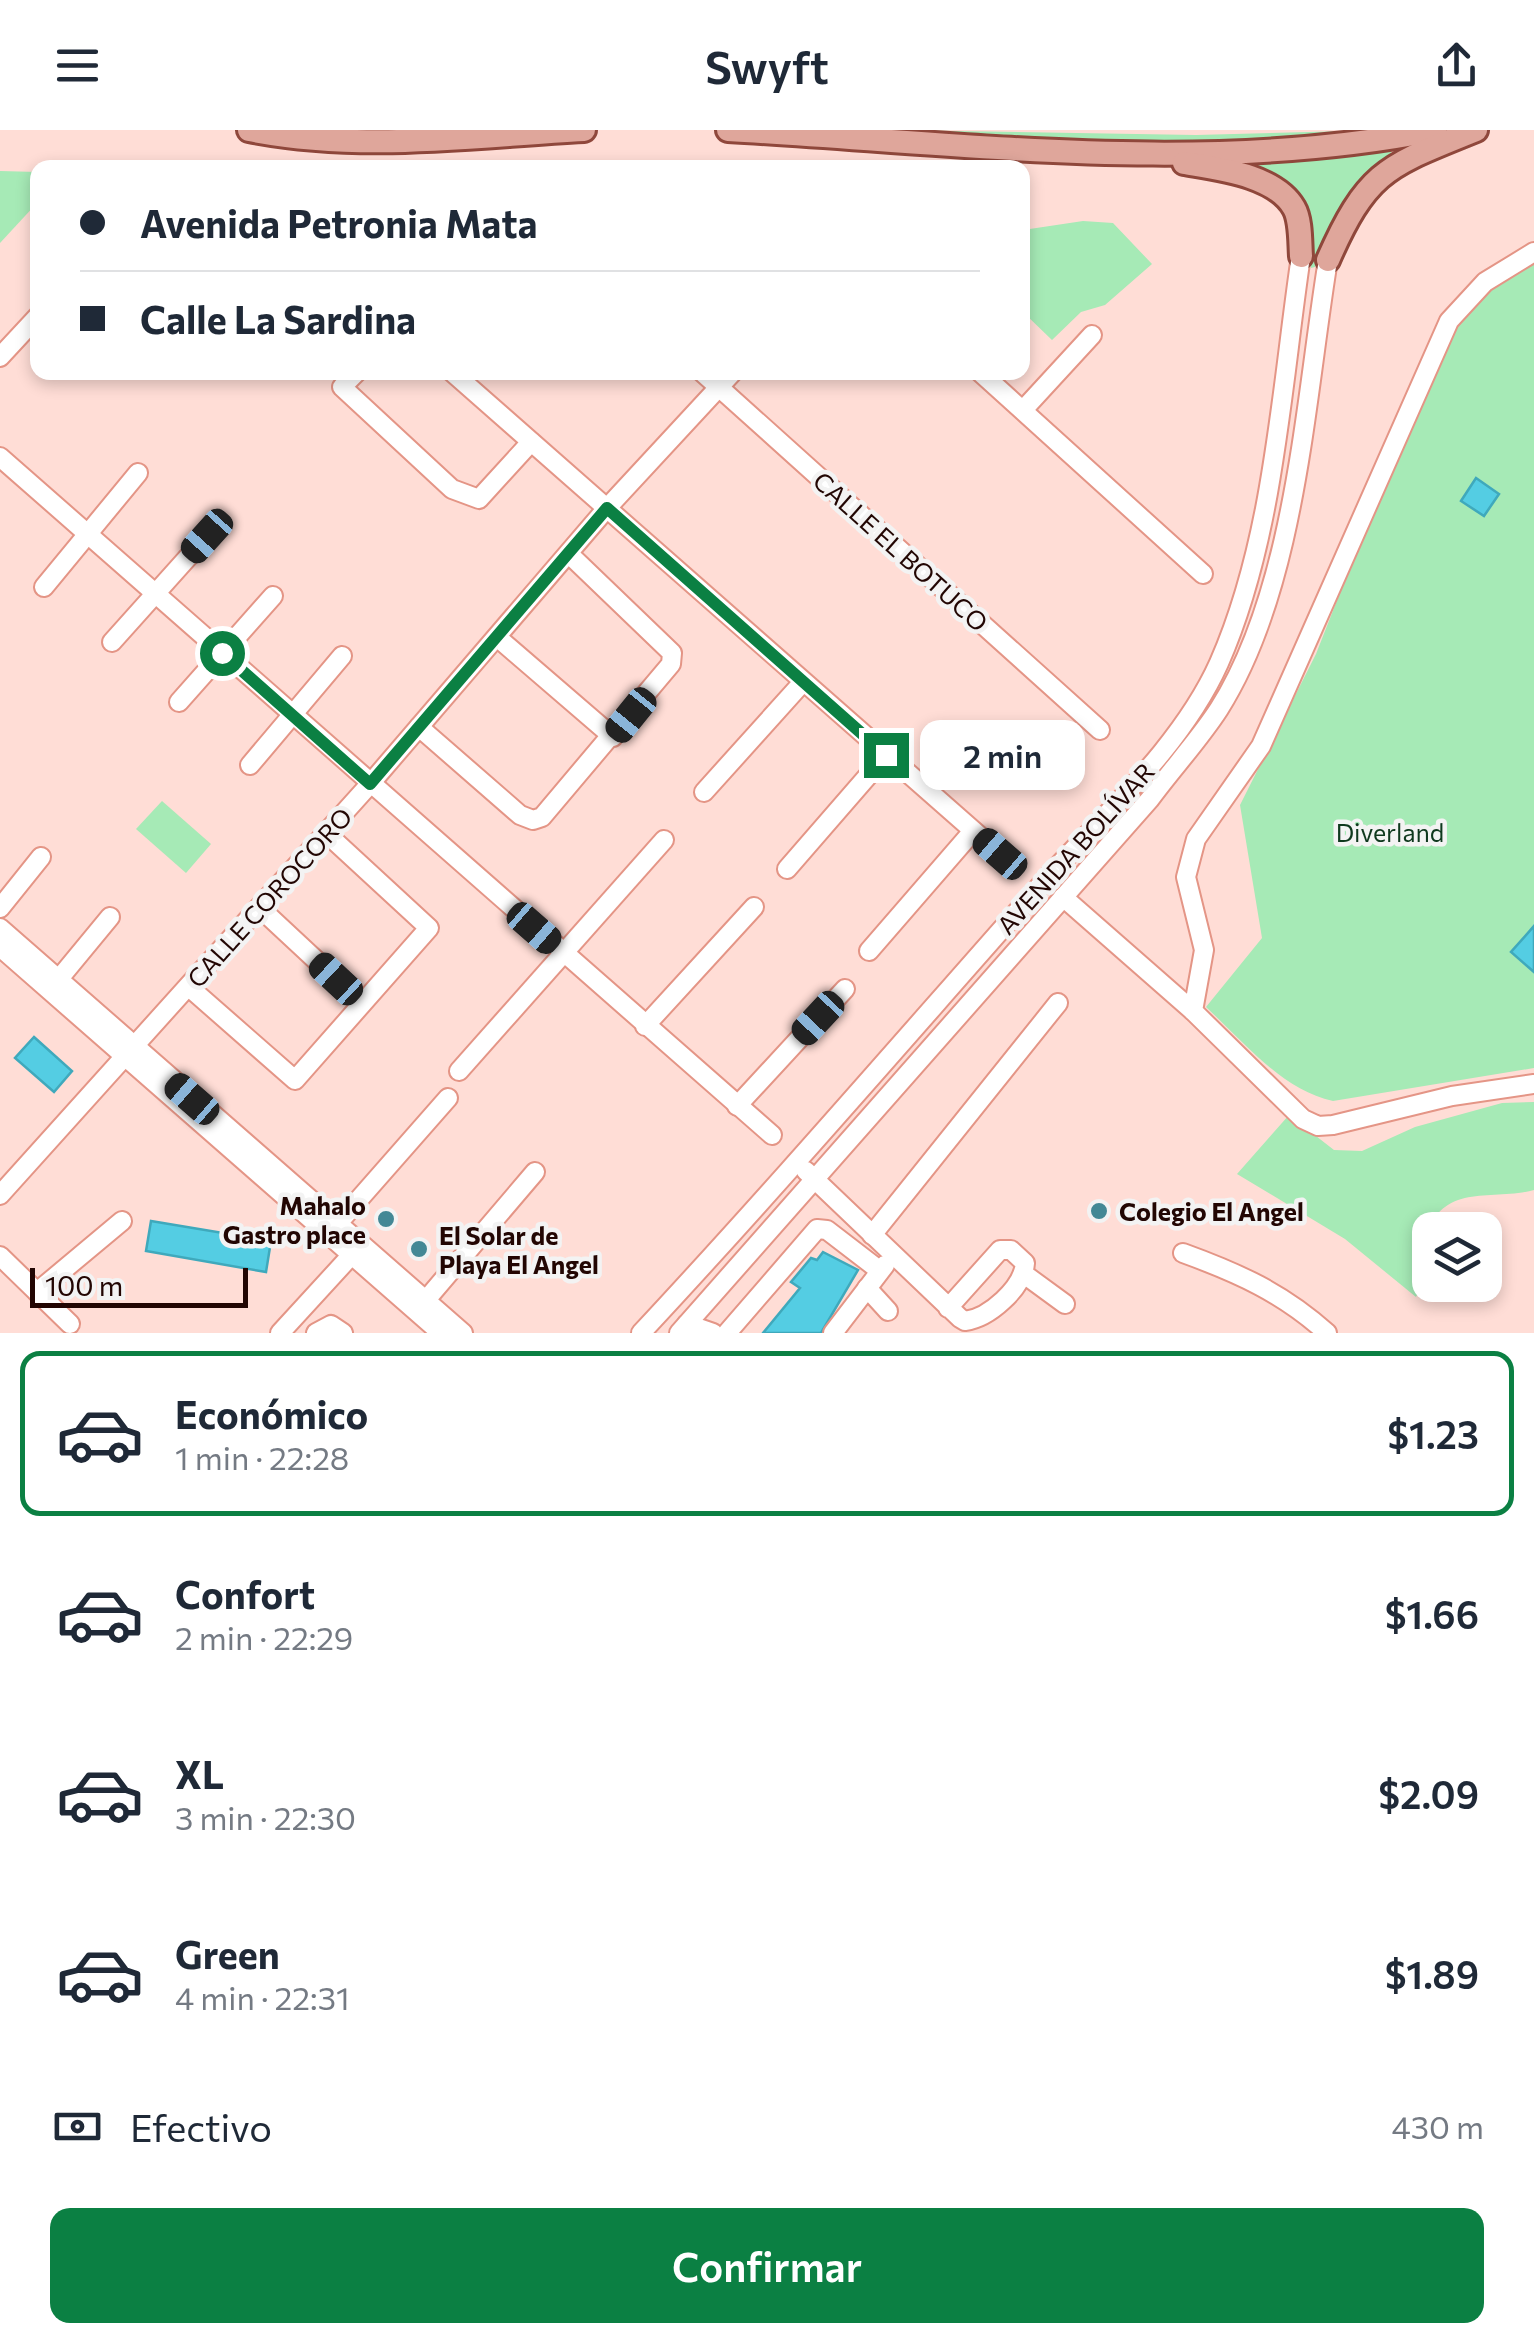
<!DOCTYPE html>
<html lang="es">
<head>
<meta charset="utf-8">
<style>
	:root { --surface:#fff; --page:#f2f2f3; --text:#1f2937; --muted:#747a83; --line:#e0e1e3; --accent:#0b8043 }
	body { margin:0; font-family:Commissioner,sans-serif; background:var(--page); color:var(--text); height:100vh; display:flex; flex-direction:column; font-size:38px; white-space:nowrap }
	* { box-sizing:border-box; margin:0 }
	p { font-size:32px; color:var(--muted) }
	.icon { flex:none; width:55px; height:55px; fill:none; stroke:currentColor; stroke-width:2; stroke-linecap:round; stroke-linejoin:round }
	.map { position:relative; height:1203px; overflow:hidden }
	.sheet { display:flex; flex-direction:column; background:var(--surface); flex:1 }
	.sheet>* { flex:none }
	.hud { position:absolute; left:30px; top:30px; width:1000px; height:220px; border-radius:20px; box-shadow:0 5px 15px #0003; display:grid; align-content:center; height:220px; padding:0 50px; background:var(--surface) }
	.buttons { position:absolute; left:1412px; top:1082px; display:grid; gap:20px }
	.buttons a { display:grid; place-items:center; width:90px; height:90px; border-radius:20px; background:var(--surface); box-shadow:0 5px 15px #0003; font-size:50px }
	.scale { position:absolute; left:30px; bottom:25px; width:218px; box-sizing:border-box; padding-left:10px; border:5px solid #220603; border-top:0; font-size:28px; line-height:35px; white-space:nowrap; color:#220603; -webkit-text-stroke:8px #f3f3f3; paint-order:stroke }
	.end { position:absolute; width:45px; height:45px; margin:-22px; border:12px solid #0b8043; background:#fff; box-shadow:0 0 0 5px #fff }
	.from { border-radius:50% }
	.bubble { position:absolute; height:70px; border-radius:20px; background:var(--surface); box-shadow:0 5px 15px #0003; font-size:32px; font-weight:600; line-height:70px; text-align:center }
	.car { position:absolute; width:30px; height:60px; margin:-30px -15px; border-radius:12px; box-shadow:0 0 8px 2px #0007; background:linear-gradient(#222 24%,#8ab4d8 0 40%,#222 0 76%,#8ab4d8 0 86%,#222 0) }
	.hud b { display:flex; align-items:center; gap:35px; height:95px; font-size:38px }
	.hud b+b { border-top:2px solid var(--line) }
	.hud i { width:25px; height:25px; background:var(--text) }
	ul { padding:18px 0 0; list-style:none }
	li { display:flex; align-items:center; gap:30px; height:165px; margin:0 20px 15px; padding:0 30px; border:5px solid transparent; border-radius:20px }
	li div { flex:1 }
	li b { display:block; font-size:38px }
	li em { font-style:normal; font-weight:600 }
	li.selected { border-color:var(--accent) }
	li>.icon { width:90px; height:90px; stroke-width:1.5 }
	.pay { display:flex; align-items:center; gap:25px; height:110px; padding:0 50px; font-size:38px }
	.pay p { margin-inline-start:auto }
	.button { display:flex; gap:20px; margin-top:auto; padding:20px 50px }
	.button a { flex:1; height:115px; border-radius:20px; background:var(--accent); color:#fff; font-size:40px; font-weight:600; line-height:115px; text-align:center }
	header { display:flex; justify-content:space-between; align-items:center; height:130px; padding:0 50px; background:var(--surface); font-size:45px; font-weight:600 }
	.map>svg:first-child { display:block }
	.green { fill:#a6eab6 }
	.building { fill:#54cde3; stroke:#3fa9bc; stroke-width:2.5 }
	.lines { fill:none; stroke-linecap:round; stroke-linejoin:round }
	.minor-casing { stroke:#e49586; stroke-width:22 }
	.major-casing { stroke:#8f473b; stroke-width:28 }
	.minor { stroke:#fff; stroke-width:18 }
	.major { stroke:#dfa69b; stroke-width:22 }
	.route { stroke:#0b8043; stroke-width:12 }
	.poi-dot { fill:#438895; stroke:#f3f3f3; stroke-width:4 }
	.labels { text-anchor:middle; dominant-baseline:central; stroke-width:9; stroke-linejoin:round; paint-order:stroke }
	.street-label { font-size:25px; fill:#220603; stroke:#f3f3f3 }
	.park-label { font-size:25px; fill:#0f391e; stroke:#f3f3f3 }
	.poi-label { font-size:25px; font-weight:bold; fill:#220603; stroke:#f3f3f3; text-anchor:start }
</style>
</head>
<body>
<header><svg class="icon" aria-label="menu" viewBox="0 0 24 24"><path d="M4 6h16M4 12h16M4 18h16"/></svg>Swyft<svg class="icon" aria-label="share" viewBox="0 0 24 24"><path d="M12 15V3M7 8l5-5 5 5M5 13v7h14v-7"/></svg></header>
<div class="map">
<svg width="1534" height="1203" viewBox="0 0 1534 1203">
	<rect width="100%" height="100%" fill="#ffddd6"/>
	<g class="green">
		<path d="M898,0L1196,5L1384,0L1259,15L1091,12Z"/>
		<path d="M1391,18V24C1342,62 1335,79 1315,137L1311,138L1308,88L1248,33Z"/>
		<path d="M0,41L38,42L37,73L0,113Z"/>
		<path d="M1083,91L1113,93L1152,134L1105,175L1081,182L1052,210L1023,182V100Z"/>
		<path d="M1534,130V938L1333,971C1282,960 1244,912 1206,877L1262,808L1240,675L1316,524L1401,307L1455,194L1494,154Z"/>
		<path d="M162,671L211,714L186,743L136,699Z"/>
		<path d="M1534,972V1060C1490,1072 1440,1050 1424,1113C1419,1133 1426,1148 1416,1167L1345,1109L1237,1044L1289,985L1334,1020L1362,1021L1415,997L1502,973Z"/>
	</g>
	<g class="building">
		<path d="M1476,348L1499,364L1484,386L1461,371Z"/>
		<path d="M1534,796V842L1511,822Z"/>
		<path d="M34,907L72,941L54,962L15,928Z"/>
		<path d="M151,1091L271,1111L266,1142L146,1121Z"/>
		<path d="M823,1122L858,1140L821,1203H763L800,1158L791,1152L811,1128L817,1130Z"/>
	</g>
	<g class="lines">
		<defs>
			<g id="minor">
				<path d="M1534,122L1485,152L1449,191L1261,616L1196,709L1186,747L1204,820L1193,881L1303,989L1318,996L1333,995L1452,966L1534,954"/>
				<path d="M0,227L38,186"/>
				<path d="M357,242L342,257L452,359L479,369L531,312"/>
				<path d="M452,242L1000,724"/>
				<path d="M702,242L1100,600"/>
				<path d="M980,242L1203,444"/>
				<path d="M1023,280L1092,205"/>
				<path d="M0,327L772,1005"/>
				<path d="M44,457L138,343"/>
				<path d="M498,508L613,607"/>
				<path d="M112,512L207,406"/>
				<path d="M179,572L273,466"/>
				<path d="M419,597L520,685L533,690L542,687L671,534L672,523L569,424"/>
				<path d="M250,635L342,526"/>
				<path d="M704,662L803,552"/>
				<path d="M787,739L886,625"/>
				<path d="M1063,767L1193,881"/>
				<path d="M0,778L41,727"/>
				<path d="M260,778L362,873"/>
				<path d="M0,798L463,1203"/>
				<path d="M0,817L441,1203"/>
				<path d="M869,821L973,701"/>
				<path d="M58,850L110,787"/>
				<path d="M189,857L295,950L429,798L326,703"/>
				<path d="M645,896L754,777"/>
				<path d="M459,941L664,710"/>
				<path d="M737,976L845,859"/>
				<path d="M806,1041L960,1188L965,1191C989,1188 1023,1158 1025,1133L1011,1120H1000L948,1178"/>
				<path d="M0,1065L370,654L607,378L733,242"/>
				<path d="M332,1100L448,968"/>
				<path d="M872,1105L1058,873"/>
				<path d="M1183,1123C1238,1143 1283,1163 1327,1203"/>
				<path d="M0,1126L70,1194"/>
				<path d="M1024,1144L1065,1174"/>
				<path d="M867,1158L888,1181"/>
				<path d="M37,1162L122,1091"/>
				<path d="M420,1177L535,1042"/>
				<path d="M687,1194L713,1203"/>
				<path d="M280,1203L357,1119"/>
				<path d="M316,1203L331,1195L343,1203"/>
				<path d="M641,1203C777,1057 907,906 1039,757C1100,688 1181,618 1219,533C1274,408 1281,260 1301,126"/>
				<path d="M679,1203L1150,669C1172,639 1199,610 1219,579C1296,457 1305,270 1328,130"/>
				<path d="M727,1203L817,1099L827,1100L879,1140"/>
				<path d="M833,1203L885,1135"/>
			</g>
			<g id="major">
				<path d="M249,0C362,22 470,6 584,0"/>
				<path d="M728,0C962,13 1203,46 1435,0"/>
				<path d="M1184,33C1219,39 1275,45 1294,78C1301,90 1300,112 1301,126"/>
				<path d="M1328,130C1368,39 1388,36 1476,0"/>
			</g>
		</defs>
		<use href="#minor" class="minor-casing"/>
		<use href="#major" class="major-casing"/>
		<use href="#minor" class="minor"/>
		<use href="#major" class="major"/>
	</g>
	<g class="lines">
		<path class="route" d="M222,523L370,654L607,378L886,625"/>
	</g>
	<g class="poi-dot">
		<circle cx="1099" cy="1081" r="10"/>
		<circle cx="386" cy="1089" r="10"/>
		<circle cx="419" cy="1119" r="10"/>
	</g>
	<g class="labels">
		<g class="street-label">
			<text transform="translate(901 421) rotate(42)">CALLE EL BOTUCO</text>
			<text transform="translate(1075 718) rotate(-48)">AVENIDA BOLÍVAR</text>
			<text transform="translate(269 767) rotate(-48)">CALLE COROCORO</text>
		</g>
		<g class="park-label">
			<text x="1390" y="702">Diverland</text>
		</g>
		<g class="poi-label">
			<text x="366" y="1075" text-anchor="end">Mahalo<tspan x="366" dy="29">Gastro place</tspan></text>
			<text x="1119" y="1081">Colegio El Angel</text>
			<text x="439" y="1105">El Solar de<tspan x="439" dy="29">Playa El Angel</tspan></text>
		</g>
	</g>
</svg>
<div class="buttons">
<a><svg class="icon" aria-label="layers" viewBox="0 0 24 24"><path d="M12 4l9 5-9 5-9-5zM3 14l9 5 9-5"/></svg></a>
</div>
<div class="scale">100 m</div>
<i class="end from" style="left:222px;top:523px"></i>
<i class="end" style="left:886px;top:625px"></i>
<div class="bubble" style="left:920px;top:590px;width:165px">2 min</div>
<i class="car" style="left:207px;top:406px;rotate:222deg"></i>
<i class="car" style="left:631px;top:585px;rotate:219deg"></i>
<i class="car" style="left:1000px;top:724px;rotate:311deg"></i>
<i class="car" style="left:534px;top:798px;rotate:131deg"></i>
<i class="car" style="left:336px;top:849px;rotate:313deg"></i>
<i class="car" style="left:818px;top:888px;rotate:223deg"></i>
<i class="car" style="left:192px;top:969px;rotate:311deg"></i>
<div class="hud">
<b><i class="from"></i>Avenida Petronia Mata</b>
<b><i></i>Calle La Sardina</b>
</div>
</div>
<section class="sheet">
<ul>
<li class="selected"><svg class="icon" aria-label="car" viewBox="0 0 24 24"><path d="M5 17H2v-5l4-1 3-4h7l3 4 3 1v5h-3M9 17h6M6 11h13"/><circle cx="7" cy="17" r="2"/><circle cx="17" cy="17" r="2"/></svg><div><b>Económico</b><p>1 min · 22:28</p></div><em>$1.23</em></li>
<li><svg class="icon" aria-label="car" viewBox="0 0 24 24"><path d="M5 17H2v-5l4-1 3-4h7l3 4 3 1v5h-3M9 17h6M6 11h13"/><circle cx="7" cy="17" r="2"/><circle cx="17" cy="17" r="2"/></svg><div><b>Confort</b><p>2 min · 22:29</p></div><em>$1.66</em></li>
<li><svg class="icon" aria-label="car" viewBox="0 0 24 24"><path d="M5 17H2v-5l4-1 3-4h7l3 4 3 1v5h-3M9 17h6M6 11h13"/><circle cx="7" cy="17" r="2"/><circle cx="17" cy="17" r="2"/></svg><div><b>XL</b><p>3 min · 22:30</p></div><em>$2.09</em></li>
<li><svg class="icon" aria-label="car" viewBox="0 0 24 24"><path d="M5 17H2v-5l4-1 3-4h7l3 4 3 1v5h-3M9 17h6M6 11h13"/><circle cx="7" cy="17" r="2"/><circle cx="17" cy="17" r="2"/></svg><div><b>Green</b><p>4 min · 22:31</p></div><em>$1.89</em></li>
</ul>
<div class="pay"><svg class="icon" aria-label="cash" viewBox="0 0 24 24"><path d="M3 7h18v10H3z"/><circle cx="12" cy="12" r="2"/></svg>Efectivo<p>430 m</p></div>
<div class="button"><a>Confirmar</a></div>
</section>
</body>
</html>
